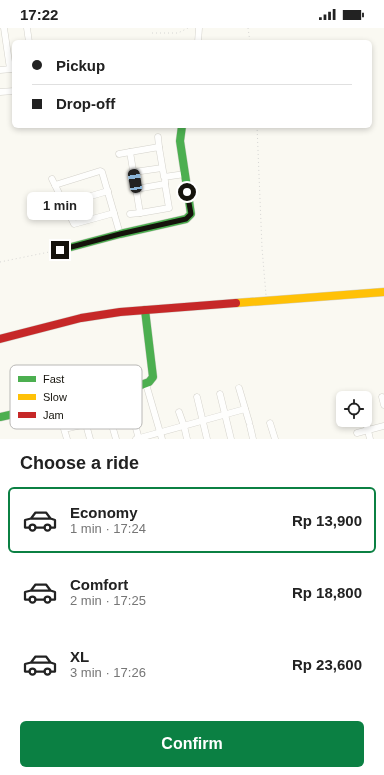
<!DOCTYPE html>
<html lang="en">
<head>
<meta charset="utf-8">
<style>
	:root { --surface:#fff; --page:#f6f6f6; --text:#222; --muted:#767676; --line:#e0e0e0; --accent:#0b8043 }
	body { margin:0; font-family:Helvetica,sans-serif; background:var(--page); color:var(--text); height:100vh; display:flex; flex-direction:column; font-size:15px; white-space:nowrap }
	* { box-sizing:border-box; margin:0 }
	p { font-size:13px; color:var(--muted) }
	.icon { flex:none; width:22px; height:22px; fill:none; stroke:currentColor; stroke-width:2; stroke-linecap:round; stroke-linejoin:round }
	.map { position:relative; height:411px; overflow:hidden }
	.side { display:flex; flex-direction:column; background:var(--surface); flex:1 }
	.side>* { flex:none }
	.banner { position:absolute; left:12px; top:12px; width:360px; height:88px; border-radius:6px; box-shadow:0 2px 6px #0003; display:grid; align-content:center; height:88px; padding:0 20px; background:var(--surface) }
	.buttons { position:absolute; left:336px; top:363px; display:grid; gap:8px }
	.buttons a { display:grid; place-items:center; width:36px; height:36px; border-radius:6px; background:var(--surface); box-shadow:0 2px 6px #0003; font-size:20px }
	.end { position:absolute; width:18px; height:18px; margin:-9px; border:5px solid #15130c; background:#fff; box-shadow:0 0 0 2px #fff }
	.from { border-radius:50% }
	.bubble { position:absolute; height:28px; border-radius:6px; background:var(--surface); box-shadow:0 2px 6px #0003; font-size:13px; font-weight:800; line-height:28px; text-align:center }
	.car { position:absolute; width:12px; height:24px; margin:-12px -6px; border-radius:5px; box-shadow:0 0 3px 1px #0007; background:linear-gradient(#222 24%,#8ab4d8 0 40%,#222 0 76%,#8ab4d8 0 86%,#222 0) }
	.banner b { display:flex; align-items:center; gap:14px; height:38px; font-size:15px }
	.banner b+b { border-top:1px solid var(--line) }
	.banner i { width:10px; height:10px; background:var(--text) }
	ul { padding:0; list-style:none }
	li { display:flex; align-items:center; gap:12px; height:66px; margin:0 8px 6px; padding:0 12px; border:2px solid transparent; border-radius:6px }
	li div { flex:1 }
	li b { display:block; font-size:15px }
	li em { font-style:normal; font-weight:800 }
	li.active { border-color:var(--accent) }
	li>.icon { width:36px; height:36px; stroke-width:1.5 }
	h2 { padding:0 20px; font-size:18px; line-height:48px }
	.primary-button { display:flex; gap:8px; margin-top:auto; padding:8px 20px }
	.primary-button a { flex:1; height:46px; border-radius:6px; background:var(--accent); color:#fff; font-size:16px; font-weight:800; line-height:46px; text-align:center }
	.status { display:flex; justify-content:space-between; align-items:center; height:28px; padding:0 20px; background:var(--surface); direction:ltr }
	.status svg { height:11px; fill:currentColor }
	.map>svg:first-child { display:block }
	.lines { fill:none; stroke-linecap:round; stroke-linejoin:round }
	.street-casing { stroke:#d4d2cb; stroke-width:7 }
	.fast-casing { stroke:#d4d2cb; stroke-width:9 }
	.slow-casing { stroke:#d4d2cb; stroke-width:9 }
	.jam-casing { stroke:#d4d2cb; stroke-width:9 }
	.path { stroke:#d6d6d4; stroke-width:1; stroke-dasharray:1 3; stroke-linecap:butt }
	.street { stroke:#fefefd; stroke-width:6 }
	.fast { stroke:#4caf50; stroke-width:8 }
	.slow { stroke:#ffc107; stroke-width:8 }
	.jam { stroke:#c62828; stroke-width:8 }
	.route { stroke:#15130c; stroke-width:5 }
	.key { fill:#fff; stroke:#b9b8b6; stroke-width:1 }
	.key-label { font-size:11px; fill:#15130c }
</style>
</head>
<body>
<div class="status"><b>17:22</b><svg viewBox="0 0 49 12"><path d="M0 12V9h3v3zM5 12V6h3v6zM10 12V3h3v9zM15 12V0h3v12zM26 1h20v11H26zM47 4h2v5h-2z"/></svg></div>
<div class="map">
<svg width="384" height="411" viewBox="0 0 384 411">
	<rect width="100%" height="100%" fill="#faf9f2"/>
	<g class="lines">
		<defs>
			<g id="street">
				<path d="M4,0L10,41"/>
				<path d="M27,0L29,14"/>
				<path d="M198,14L199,0"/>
				<path d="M0,42L12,41"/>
				<path d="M0,64L14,63"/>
				<path d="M158,109L159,119"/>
				<path d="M119,126L130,124"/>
				<path d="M134,144L162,140"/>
				<path d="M52,151L74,196L114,185"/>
				<path d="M165,156L169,180L140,185L130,124L159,119L164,149L185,146"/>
				<path d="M55,157L100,143L102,144L120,206"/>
				<path d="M136,161L165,156V153"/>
				<path d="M64,176L108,163"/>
				<path d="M130,186L140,185"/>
				<path d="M146,356L162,411"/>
				<path d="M239,360L249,394"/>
				<path d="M125,361L139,411"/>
				<path d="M103,366L116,411"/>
				<path d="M220,366L231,411"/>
				<path d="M197,369L207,411"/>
				<path d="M382,369L384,377"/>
				<path d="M79,371L90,411"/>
				<path d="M179,384L184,398L187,411"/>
				<path d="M365,390L370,411"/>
				<path d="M270,395L275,411"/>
				<path d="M250,398L253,411"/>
				<path d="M357,405L384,398"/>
				<path d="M67,411L64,401L86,396"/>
				<path d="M136,411L245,381"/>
			</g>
			<g id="fast">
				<path d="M60,222L120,206L186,191L191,186L180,113L182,98"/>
				<path d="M0,389L141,357L149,354L153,349L145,282"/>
			</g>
			<path id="slow" d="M236,275L384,264"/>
			<path id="jam" d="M0,311L81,290L120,284L236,275"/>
		</defs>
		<use href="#street" class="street-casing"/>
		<use href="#fast" class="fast-casing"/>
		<use href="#slow" class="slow-casing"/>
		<use href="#jam" class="jam-casing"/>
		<g class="path">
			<path d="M248,0L250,14"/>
			<path d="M152,5H178L188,0"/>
			<path d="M257,98L262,220L266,267"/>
			<path d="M0,234L54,223"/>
		</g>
		<use href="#street" class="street"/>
		<use href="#fast" class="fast"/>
		<use href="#slow" class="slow"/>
		<use href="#jam" class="jam"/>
	</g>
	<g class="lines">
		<path class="route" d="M60,222L120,206L186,191L191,186L187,164"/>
	</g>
	<rect x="10" y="337" width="132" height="64" rx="6" class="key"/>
	<rect x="18" y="348" width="18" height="6" fill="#4caf50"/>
	<rect x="18" y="366" width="18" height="6" fill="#ffc107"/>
	<rect x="18" y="384" width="18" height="6" fill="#c62828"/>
	<g class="key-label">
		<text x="43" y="355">Fast</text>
		<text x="43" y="373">Slow</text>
		<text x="43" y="391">Jam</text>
	</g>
</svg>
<div class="buttons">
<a><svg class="icon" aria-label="locate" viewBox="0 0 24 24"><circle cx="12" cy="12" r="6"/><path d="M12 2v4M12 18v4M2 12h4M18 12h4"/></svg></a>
</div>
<i class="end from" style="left:187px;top:164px"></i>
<i class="end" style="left:60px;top:222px"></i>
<div class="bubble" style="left:27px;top:164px;width:66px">1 min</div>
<i class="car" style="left:135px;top:153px;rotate:351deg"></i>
<div class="banner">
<b><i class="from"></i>Pickup</b>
<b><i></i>Drop-off</b>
</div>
</div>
<section class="side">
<h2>Choose a ride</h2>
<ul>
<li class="active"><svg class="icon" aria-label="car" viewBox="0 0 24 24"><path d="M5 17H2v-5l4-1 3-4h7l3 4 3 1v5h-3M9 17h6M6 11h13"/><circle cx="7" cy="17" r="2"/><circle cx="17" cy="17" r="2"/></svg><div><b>Economy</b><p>1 min · 17:24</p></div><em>Rp 13,900</em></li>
<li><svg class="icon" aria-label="car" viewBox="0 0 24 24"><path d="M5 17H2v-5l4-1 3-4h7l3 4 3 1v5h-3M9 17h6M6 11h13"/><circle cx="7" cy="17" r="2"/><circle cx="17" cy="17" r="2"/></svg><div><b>Comfort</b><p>2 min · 17:25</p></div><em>Rp 18,800</em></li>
<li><svg class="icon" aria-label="car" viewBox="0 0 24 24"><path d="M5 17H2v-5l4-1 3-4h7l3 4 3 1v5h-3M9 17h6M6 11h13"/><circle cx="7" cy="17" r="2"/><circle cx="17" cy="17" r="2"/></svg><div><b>XL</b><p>3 min · 17:26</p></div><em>Rp 23,600</em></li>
</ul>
<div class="primary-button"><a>Confirm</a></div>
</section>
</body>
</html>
